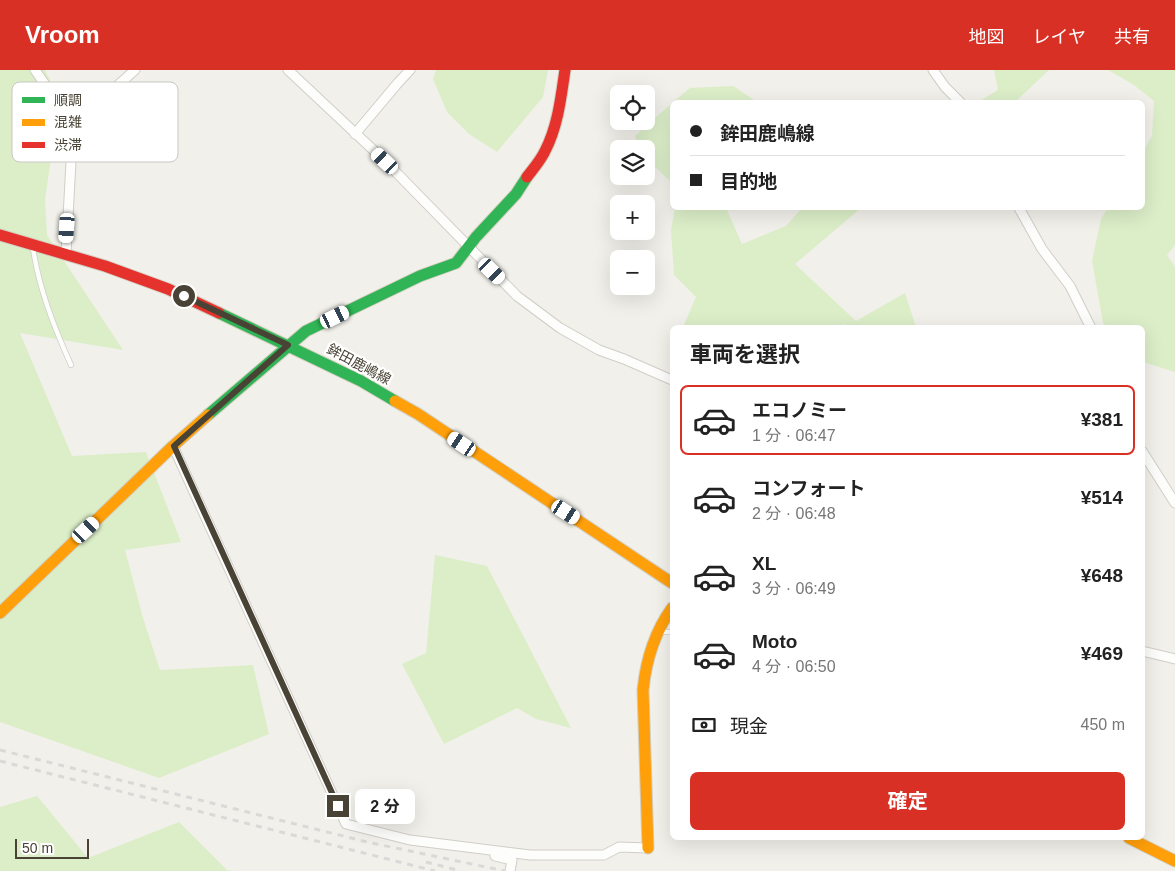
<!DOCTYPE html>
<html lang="ja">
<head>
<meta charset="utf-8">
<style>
	:root { --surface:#fff; --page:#f6f6f6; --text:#222; --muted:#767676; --line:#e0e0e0; --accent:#d93025 }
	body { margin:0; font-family:Helvetica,"Noto Sans JP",sans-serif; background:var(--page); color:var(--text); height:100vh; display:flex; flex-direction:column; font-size:19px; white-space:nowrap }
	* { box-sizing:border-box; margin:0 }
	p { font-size:16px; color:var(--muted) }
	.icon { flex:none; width:28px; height:28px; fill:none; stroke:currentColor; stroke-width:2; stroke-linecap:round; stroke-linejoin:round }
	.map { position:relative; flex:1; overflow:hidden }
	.panel { position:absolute; left:670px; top:255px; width:475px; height:515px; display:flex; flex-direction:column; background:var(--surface); border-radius:8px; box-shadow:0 5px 20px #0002 }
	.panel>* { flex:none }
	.top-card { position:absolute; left:670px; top:30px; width:475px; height:110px; border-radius:8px; box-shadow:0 5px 20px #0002; display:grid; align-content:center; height:110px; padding:0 20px; background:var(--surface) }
	.controls { position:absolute; left:610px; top:15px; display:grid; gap:10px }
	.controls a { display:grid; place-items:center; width:45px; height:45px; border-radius:8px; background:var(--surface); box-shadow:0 5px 20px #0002; font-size:25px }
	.scale { position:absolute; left:15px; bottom:12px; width:74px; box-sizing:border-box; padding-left:5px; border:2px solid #494335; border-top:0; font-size:14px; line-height:18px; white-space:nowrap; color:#494335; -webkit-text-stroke:4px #fff; paint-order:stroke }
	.end { position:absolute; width:22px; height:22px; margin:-11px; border:6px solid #494335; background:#fff; box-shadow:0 0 0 2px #fff }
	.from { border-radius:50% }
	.bubble { position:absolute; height:35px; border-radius:8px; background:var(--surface); box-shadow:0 5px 20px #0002; font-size:16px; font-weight:700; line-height:35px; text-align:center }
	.car { position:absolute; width:15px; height:30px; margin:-15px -8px; border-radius:6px; box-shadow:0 0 4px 1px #0007; background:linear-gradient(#fff 24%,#345 0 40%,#fff 0 76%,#345 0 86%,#fff 0) }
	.top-card b { display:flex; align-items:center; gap:18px; height:48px; font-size:19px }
	.top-card b+b { border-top:1px solid var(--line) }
	.top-card i { width:12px; height:12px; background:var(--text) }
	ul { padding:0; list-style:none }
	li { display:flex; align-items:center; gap:15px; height:70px; margin:0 10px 8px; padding:0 10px; border:2px solid transparent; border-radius:8px }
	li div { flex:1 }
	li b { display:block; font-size:19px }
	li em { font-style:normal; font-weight:700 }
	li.on { border-color:var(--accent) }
	li>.icon { width:45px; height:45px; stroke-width:1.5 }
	h2 { padding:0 20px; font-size:22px; line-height:60px }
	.pay { display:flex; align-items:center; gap:12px; height:55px; padding:0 20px; font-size:19px }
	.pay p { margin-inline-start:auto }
	.action { display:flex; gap:10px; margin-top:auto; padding:10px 20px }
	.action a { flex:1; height:58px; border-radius:8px; background:var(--accent); color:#fff; font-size:20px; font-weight:700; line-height:58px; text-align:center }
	header { display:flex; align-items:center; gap:30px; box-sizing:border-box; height:70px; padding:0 25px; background:var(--accent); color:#fff }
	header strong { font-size:24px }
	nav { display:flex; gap:28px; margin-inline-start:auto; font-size:18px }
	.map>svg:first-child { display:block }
	.green { fill:#dbeec8 }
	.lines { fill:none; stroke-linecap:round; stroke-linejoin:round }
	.lane-casing { stroke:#d0cec7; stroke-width:6 }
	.street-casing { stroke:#d0cec7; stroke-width:11 }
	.fast-casing { stroke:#d2cec0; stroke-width:13 }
	.slow-casing { stroke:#d2cec0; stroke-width:13 }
	.jam-casing { stroke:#d2cec0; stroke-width:13 }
	.lane { stroke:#fdfdfc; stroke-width:4.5 }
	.street { stroke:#fdfdfc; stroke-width:9 }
	.fast { stroke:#30b455; stroke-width:11 }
	.slow { stroke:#ff9f0a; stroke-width:11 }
	.jam { stroke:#e5322d; stroke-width:11 }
	.rail { stroke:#d9d9d8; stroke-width:3; stroke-dasharray:6 6; stroke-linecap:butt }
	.route { stroke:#494335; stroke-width:6 }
	.labels { text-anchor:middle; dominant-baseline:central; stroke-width:4.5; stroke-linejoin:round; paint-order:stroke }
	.street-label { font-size:14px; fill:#494335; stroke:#fff }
	.key { fill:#fff; stroke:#c8c7c2; stroke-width:1 }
	.key-label { font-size:14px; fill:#494335 }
</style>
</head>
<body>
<header>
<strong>Vroom</strong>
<nav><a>地図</a><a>レイヤ</a><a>共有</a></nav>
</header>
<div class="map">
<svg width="1175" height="801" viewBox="0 0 1175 801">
	<rect width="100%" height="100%" fill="#f2f0ea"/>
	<g class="green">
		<path d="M0,0H45L62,34L51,88L45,130L47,165L123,280L20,263L72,386L146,382L181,472L125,480L143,548L160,600L253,595L269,664L159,708L0,652Z"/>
		<path d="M436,0H548L543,27L497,82L469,64L447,42L433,9Z"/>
		<path d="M994,0H1049L1015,32H978L998,20Z"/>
		<path d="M1108,0H1175V175L1167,185L1175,197V302L1143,292L1142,258L1107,257L1103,253L1092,191L1101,149L1108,138H1142L1143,82L1152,66L1154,31L1134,15Z"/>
		<path d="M733,16L757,32H673L690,18Z"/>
		<path d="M672,33V113L646,88V79H638L635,66Z"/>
		<path d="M675,138H726L742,174L786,156L802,138H861L795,194L856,251L905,223L916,257H850L845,254L839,258L683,257L696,227L674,205L671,160Z"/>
		<path d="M435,485L487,496L571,658L536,649L517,638L444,674L402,594L426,583Z"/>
		<path d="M37,726L88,788L179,752L227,800L234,801H0V737Z"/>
	</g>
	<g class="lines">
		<defs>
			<g id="lane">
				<path d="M33,178C39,219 54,257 71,295"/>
				<path d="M660,562H672"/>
			</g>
			<g id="street">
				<path d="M35,0L73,55L66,184"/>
				<path d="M288,0L385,91L517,226L560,258L599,280L624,289L672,310"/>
				<path d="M933,0L945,17L960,32"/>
				<path d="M73,55L135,0"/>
				<path d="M355,64L397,14L410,0"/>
				<path d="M1019,138L1042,179L1070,216L1091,258"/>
				<path d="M173,376L346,754L410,770L530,785H604L619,777L648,778"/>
				<path d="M1142,381L1175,433"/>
				<path d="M1142,581L1175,589"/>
				<path d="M495,786L512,790L510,801"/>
			</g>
			<g id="fast">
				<path d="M219,243L361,311L395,331"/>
				<path d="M208,345L306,261L420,206L456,193L476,167L516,124L527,107"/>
			</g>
			<g id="slow">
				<path d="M395,331L418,344L672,513"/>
				<path d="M0,543L173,376L208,345"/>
				<path d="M1129,768L1175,791"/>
				<path d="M648,778L643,620C646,590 654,563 672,538"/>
			</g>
			<g id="jam">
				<path d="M527,107C533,99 541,90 545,81C558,56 561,27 565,0"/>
				<path d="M0,165L105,196L168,219L219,243"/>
			</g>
		</defs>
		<use href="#lane" class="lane-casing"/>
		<use href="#street" class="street-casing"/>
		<use href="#fast" class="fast-casing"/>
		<use href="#slow" class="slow-casing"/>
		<use href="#jam" class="jam-casing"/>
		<use href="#lane" class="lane"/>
		<use href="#street" class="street"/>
		<use href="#fast" class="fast"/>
		<use href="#slow" class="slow"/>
		<use href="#jam" class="jam"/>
		<g class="rail">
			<path d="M0,680L367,772L505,801"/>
			<path d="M0,691L435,801"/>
			<path d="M426,792L461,801"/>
		</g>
	</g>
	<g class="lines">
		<path class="route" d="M184,226L288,275L174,376L338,736"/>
	</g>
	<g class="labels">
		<g class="street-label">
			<text transform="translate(359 294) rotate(28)">鉾田鹿嶋線</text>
		</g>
	</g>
	<rect x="12" y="12" width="166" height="80" rx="8" class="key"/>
	<rect x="22" y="27" width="23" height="6" fill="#30b455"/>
	<rect x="22" y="49" width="23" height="7" fill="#ff9f0a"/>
	<rect x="22" y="72" width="23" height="6" fill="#e5322d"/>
	<g class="key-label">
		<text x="54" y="35">順調</text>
		<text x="54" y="57">混雑</text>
		<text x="54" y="80">渋滞</text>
	</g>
</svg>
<div class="controls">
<a><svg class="icon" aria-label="locate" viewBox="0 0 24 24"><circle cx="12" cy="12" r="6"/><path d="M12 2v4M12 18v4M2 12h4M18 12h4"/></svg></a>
<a><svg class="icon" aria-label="layers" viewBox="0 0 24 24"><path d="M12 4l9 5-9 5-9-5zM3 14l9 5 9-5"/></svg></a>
<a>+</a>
<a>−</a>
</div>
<div class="scale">50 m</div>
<i class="end from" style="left:184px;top:226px"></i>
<i class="end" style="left:338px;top:736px"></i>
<div class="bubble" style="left:355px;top:719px;width:60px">2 分</div>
<i class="car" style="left:385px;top:91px;rotate:313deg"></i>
<i class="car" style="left:67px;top:158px;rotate:184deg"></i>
<i class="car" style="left:492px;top:201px;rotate:134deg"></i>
<i class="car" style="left:335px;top:247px;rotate:64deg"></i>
<i class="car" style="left:462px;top:374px;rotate:304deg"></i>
<i class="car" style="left:566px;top:442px;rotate:123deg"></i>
<i class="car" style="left:86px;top:460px;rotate:47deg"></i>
<div class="top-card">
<b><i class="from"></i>鉾田鹿嶋線</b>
<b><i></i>目的地</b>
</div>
<section class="panel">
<h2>車両を選択</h2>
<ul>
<li class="on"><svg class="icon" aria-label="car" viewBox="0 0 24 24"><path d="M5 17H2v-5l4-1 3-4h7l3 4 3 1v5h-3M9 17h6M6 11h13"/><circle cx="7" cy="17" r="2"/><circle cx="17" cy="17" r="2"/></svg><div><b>エコノミー</b><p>1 分 · 06:47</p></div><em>¥381</em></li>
<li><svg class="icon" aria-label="car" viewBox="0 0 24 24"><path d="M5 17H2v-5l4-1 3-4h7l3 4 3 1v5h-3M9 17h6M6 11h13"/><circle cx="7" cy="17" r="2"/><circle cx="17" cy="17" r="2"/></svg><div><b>コンフォート</b><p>2 分 · 06:48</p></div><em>¥514</em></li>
<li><svg class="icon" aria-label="car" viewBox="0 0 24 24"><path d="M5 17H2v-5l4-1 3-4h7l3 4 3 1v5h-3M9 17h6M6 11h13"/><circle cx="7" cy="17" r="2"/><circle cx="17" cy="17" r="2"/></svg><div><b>XL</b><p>3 分 · 06:49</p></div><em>¥648</em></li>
<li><svg class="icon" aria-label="car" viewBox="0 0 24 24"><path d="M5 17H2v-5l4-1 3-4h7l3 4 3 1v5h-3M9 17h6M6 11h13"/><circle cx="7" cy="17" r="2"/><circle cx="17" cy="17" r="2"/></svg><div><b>Moto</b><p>4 分 · 06:50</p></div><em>¥469</em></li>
</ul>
<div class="pay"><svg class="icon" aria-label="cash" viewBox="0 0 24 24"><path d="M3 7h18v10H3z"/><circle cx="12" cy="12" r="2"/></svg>現金<p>450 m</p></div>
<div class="action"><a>確定</a></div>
</section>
</div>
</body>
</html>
